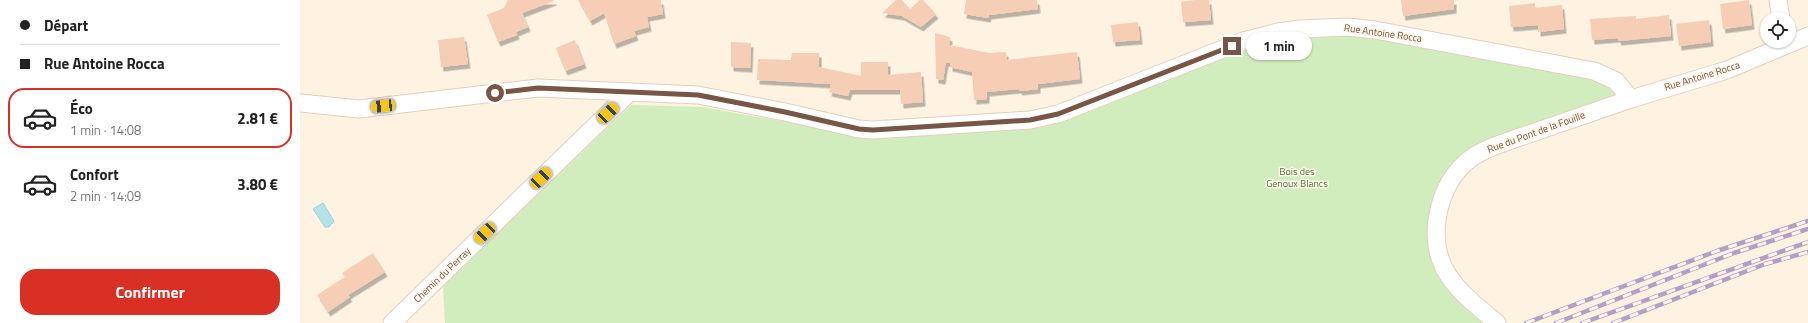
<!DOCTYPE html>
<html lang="fr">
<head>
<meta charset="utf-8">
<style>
	:root { --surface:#fff; --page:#f6f6f6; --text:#222; --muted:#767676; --line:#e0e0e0; --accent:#d93025 }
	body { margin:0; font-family:"Titillium Web",sans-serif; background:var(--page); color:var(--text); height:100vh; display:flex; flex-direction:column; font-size:15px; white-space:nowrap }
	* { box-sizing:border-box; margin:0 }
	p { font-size:13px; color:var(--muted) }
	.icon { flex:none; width:22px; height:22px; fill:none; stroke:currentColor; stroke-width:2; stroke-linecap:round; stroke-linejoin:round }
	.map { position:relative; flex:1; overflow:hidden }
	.details { display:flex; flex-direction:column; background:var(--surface); width:300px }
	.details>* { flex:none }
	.hud { display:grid; align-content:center; height:88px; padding:0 20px; background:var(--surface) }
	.tools { position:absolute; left:1460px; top:12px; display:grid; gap:8px }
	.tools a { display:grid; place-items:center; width:36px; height:36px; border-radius:50%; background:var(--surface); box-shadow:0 1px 3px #0004; font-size:20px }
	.end { position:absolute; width:18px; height:18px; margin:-9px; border:5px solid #775645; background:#fff; box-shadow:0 0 0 2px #fff }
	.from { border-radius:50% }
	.bubble { position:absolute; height:28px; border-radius:14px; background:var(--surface); box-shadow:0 1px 3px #0004; font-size:13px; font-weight:700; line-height:28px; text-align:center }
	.car { position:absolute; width:12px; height:24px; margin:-12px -6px; border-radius:5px; box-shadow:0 0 3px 1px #0007; background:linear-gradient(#f5c518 24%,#345 0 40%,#f5c518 0 76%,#345 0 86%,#f5c518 0) }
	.hud b { display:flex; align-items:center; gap:14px; height:38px; font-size:15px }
	.hud b+b { border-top:1px solid var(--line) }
	.hud i { width:10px; height:10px; background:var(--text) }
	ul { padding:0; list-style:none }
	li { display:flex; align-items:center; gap:12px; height:60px; margin:0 8px 6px; padding:0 12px; border:2px solid transparent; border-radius:16px }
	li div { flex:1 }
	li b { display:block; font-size:15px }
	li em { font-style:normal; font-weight:700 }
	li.selected { border-color:var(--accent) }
	li>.icon { width:36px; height:36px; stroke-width:1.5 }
	.action { display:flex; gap:8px; margin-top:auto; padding:8px 20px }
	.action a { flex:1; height:46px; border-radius:16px; background:var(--accent); color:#fff; font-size:16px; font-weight:700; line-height:46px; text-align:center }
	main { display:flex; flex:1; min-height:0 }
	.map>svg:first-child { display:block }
	.green { fill:#d1edbd }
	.water { fill:#b3e2e9; stroke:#98d3dc }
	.building { fill:#f6cdb5; filter:url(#shadow) }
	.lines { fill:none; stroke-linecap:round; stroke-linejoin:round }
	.minor-casing { stroke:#e5cfbe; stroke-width:19 }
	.minor { stroke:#fff; stroke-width:17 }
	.rail-casing { stroke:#b49ec8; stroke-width:4.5 }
	.rail { stroke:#fff5e8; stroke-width:3; stroke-dasharray:9; stroke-linecap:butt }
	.route { stroke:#775645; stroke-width:5 }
	.labels { text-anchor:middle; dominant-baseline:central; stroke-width:3; stroke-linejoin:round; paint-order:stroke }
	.street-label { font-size:10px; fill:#775645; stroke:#fff5e8 }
	.park-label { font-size:10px; fill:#4d783a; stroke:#fff5e8 }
</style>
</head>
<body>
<main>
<section class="details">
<div class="hud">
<b><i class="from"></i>Départ</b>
<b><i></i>Rue Antoine Rocca</b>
</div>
<ul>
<li class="selected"><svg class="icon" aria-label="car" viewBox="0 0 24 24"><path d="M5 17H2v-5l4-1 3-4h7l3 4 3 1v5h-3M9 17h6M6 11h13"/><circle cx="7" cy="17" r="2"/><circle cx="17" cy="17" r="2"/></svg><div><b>Éco</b><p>1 min · 14:08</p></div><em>2.81 €</em></li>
<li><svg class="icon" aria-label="car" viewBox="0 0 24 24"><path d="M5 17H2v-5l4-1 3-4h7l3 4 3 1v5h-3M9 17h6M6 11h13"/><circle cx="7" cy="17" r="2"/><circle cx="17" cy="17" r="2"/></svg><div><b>Confort</b><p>2 min · 14:09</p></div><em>3.80 €</em></li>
</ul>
<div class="action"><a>Confirmer</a></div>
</section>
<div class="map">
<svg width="1508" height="323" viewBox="0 0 1508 323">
	<defs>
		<filter id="shadow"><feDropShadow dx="2.5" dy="4.5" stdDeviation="0" flood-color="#0004"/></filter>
	</defs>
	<rect width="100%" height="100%" fill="#fef2e0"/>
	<path class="green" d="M1024,27L1294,71L1331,99L1200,144L1149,185L1140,255L1197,323H145L143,285L331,105L402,107L487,122L573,130L730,120L921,50Z"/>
	<path class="water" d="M23,203L34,221L29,227H25L13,209Z"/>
	<g class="building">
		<path d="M208,0H254V1L222,13L228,27L216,32L217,35L198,42L187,15L204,8Z"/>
		<path d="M278,0H361L363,14L347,17L349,27L334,31L336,36L314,44L304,13L290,21Z"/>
		<path d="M596,0H602L610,9L620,0H623L636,14L621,27L602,16L582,13Z"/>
		<path d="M666,0H737L738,9L689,15L688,18L664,14Z"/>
		<path d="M895,0H909L911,20L883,22L881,2Z"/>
		<path d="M1101,0H1154V9L1103,16Z"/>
		<path d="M1449,0L1452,25L1423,29L1420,4Z"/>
		<path d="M1235,3V8L1262,5L1264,29L1238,32V25L1211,27L1209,6Z"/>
		<path d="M1369,15L1371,36L1319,41L1318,38L1292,40L1290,19L1336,16V19Z"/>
		<path d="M1409,20L1411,42L1379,46L1376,24Z"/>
		<path d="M838,22L840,40L813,42L811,25Z"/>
		<path d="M635,33L650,37L649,45L689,53L706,52L707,60L777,52L780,79L738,84V89L720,91L719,89L687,92V99L674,100L672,72L650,67V63L646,62L643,80L636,79Z"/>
		<path d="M164,37L168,64L141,67L138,40Z"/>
		<path d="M275,40L284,64L265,71L256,48Z"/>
		<path d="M431,42L451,43L450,68L431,67Z"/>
		<path d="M492,53H519V67L561,76V62H588V75L621,72L623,102L601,104L600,90H550L548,96L529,92L531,84L457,80L458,59L491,60Z"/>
		<path d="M73,253L85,272L48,295L50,297L28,312L17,295L45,277L42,273Z"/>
	</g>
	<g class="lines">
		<defs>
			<g id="minor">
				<path d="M1478,0L1481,19"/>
				<path d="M0,103L59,109L238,88L330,92L398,95L485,112L559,129L573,130L730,120L758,114L943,41L978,32L1000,29L1048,27L1075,30L1294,71L1316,81L1331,99"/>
				<path d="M92,323L330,92"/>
				<path d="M1197,323C1178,307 1155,290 1144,268C1127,233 1139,183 1170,159C1179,152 1189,148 1200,144L1331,99L1427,70L1508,36"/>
			</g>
		</defs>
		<use href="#minor" class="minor-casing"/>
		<use href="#minor" class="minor"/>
		<defs>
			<g id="rail">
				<path d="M1226,323L1417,251L1508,221"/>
				<path d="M1256,323L1434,253L1508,229"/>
				<path d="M1282,323L1508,242"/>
				<path d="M1313,323L1465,264L1508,252"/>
			</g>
		</defs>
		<use href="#rail" class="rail-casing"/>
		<use href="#rail" class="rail"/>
	</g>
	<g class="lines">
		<path class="route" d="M195,93L238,88L398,95L485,112L559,129L573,130L730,120L758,114L932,46"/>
	</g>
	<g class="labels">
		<g class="street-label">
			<text transform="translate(1083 33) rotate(8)">Rue Antoine Rocca</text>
			<text transform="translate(1402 76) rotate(-17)">Rue Antoine Rocca</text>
			<text transform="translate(1236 132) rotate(-20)">Rue du Pont de la Fouille</text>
			<text transform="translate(142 275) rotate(-44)">Chemin du Perray</text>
		</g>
		<g class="park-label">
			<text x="997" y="171">Bois des<tspan x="997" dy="12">Genoux Blancs</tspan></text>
		</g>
	</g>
</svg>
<div class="tools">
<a><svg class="icon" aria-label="locate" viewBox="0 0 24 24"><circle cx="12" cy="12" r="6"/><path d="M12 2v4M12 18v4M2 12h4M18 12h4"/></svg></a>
</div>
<i class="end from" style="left:195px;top:93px"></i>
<i class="end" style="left:932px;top:46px"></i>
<div class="bubble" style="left:946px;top:32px;width:66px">1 min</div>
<i class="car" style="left:83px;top:106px;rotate:264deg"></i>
<i class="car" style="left:308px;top:113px;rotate:46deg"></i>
<i class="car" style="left:241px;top:178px;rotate:46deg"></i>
<i class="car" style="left:185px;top:233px;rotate:226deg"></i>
</div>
</main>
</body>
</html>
